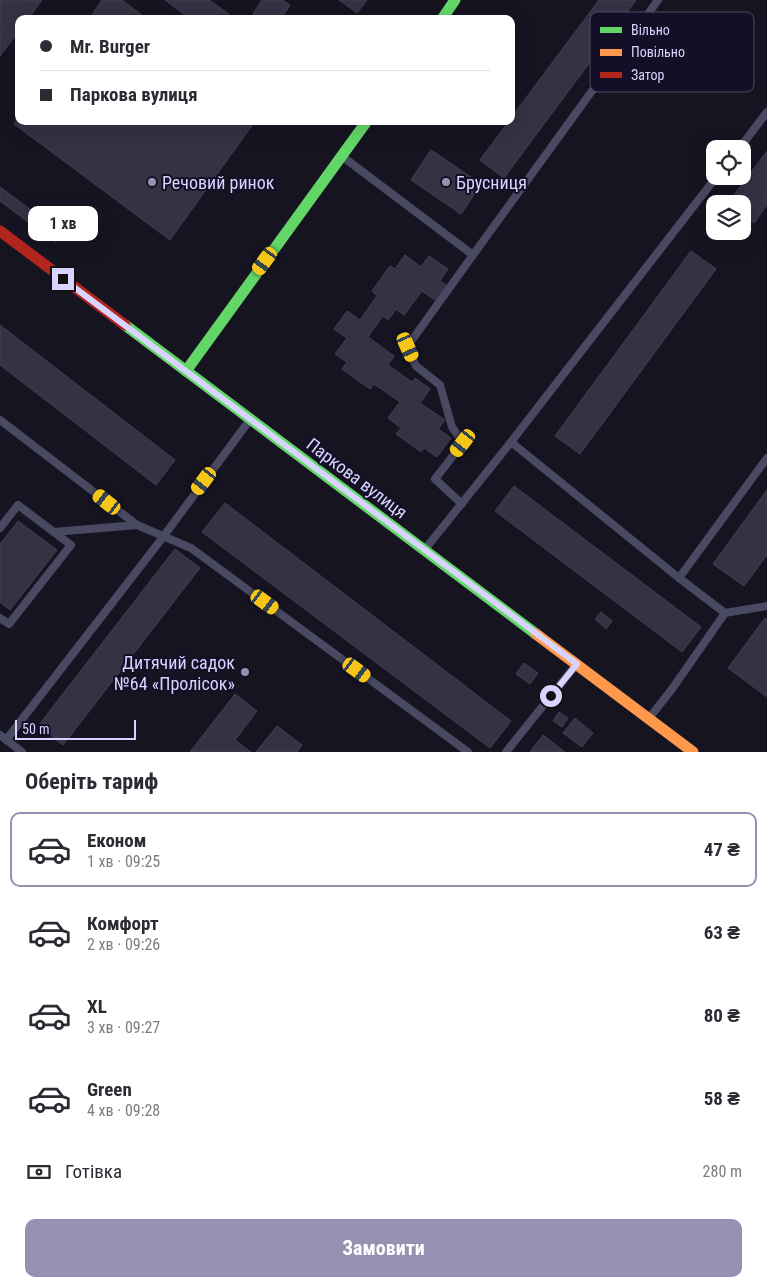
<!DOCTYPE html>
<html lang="uk">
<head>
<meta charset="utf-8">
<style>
	:root { --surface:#fff; --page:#f7f7f7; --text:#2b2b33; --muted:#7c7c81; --line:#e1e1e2; --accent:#9591b1 }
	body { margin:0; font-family:"Roboto Condensed",sans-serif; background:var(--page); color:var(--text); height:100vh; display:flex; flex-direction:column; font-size:19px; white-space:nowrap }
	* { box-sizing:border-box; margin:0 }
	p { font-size:16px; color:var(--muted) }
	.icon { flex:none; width:28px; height:28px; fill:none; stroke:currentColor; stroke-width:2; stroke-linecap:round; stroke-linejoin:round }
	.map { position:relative; height:752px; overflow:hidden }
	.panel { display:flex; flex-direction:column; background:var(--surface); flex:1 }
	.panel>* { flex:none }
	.top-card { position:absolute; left:15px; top:15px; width:500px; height:110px; border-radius:10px; box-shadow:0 5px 20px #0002; display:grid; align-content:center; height:110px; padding:0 25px; background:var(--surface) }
	.controls { position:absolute; left:706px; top:140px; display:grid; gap:10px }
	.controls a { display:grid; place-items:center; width:45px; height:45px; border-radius:10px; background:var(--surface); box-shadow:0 5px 20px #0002; font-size:25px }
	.scale { position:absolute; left:15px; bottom:12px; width:121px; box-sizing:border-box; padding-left:5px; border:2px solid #d9d4ff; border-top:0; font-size:14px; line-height:18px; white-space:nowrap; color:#d9d4ff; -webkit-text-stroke:4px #130f26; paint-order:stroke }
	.end { position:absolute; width:22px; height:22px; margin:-11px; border:6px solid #d9d4ff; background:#111; box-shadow:0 0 0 2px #111 }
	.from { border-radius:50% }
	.bubble { position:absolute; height:35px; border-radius:10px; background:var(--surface); box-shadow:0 5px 20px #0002; font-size:16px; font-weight:700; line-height:35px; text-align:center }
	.car { position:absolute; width:15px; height:30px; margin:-15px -8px; border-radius:6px; box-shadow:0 0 4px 1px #0007; background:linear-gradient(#f5c518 24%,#345 0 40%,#f5c518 0 76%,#345 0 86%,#f5c518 0) }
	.top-card b { display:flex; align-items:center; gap:18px; height:48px; font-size:19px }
	.top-card b+b { border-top:1px solid var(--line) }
	.top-card i { width:12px; height:12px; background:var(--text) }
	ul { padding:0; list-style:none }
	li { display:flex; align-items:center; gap:15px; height:75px; margin:0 10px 8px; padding:0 15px; border:2px solid transparent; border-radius:10px }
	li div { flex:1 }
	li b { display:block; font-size:19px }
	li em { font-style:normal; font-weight:700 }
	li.current { border-color:var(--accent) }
	li>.icon { width:45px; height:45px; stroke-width:1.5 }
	h2 { padding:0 25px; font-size:22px; line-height:60px }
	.pay { display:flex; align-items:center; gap:12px; height:55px; padding:0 25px; font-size:19px }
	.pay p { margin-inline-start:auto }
	.cta { display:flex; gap:10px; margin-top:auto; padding:10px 25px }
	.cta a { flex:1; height:58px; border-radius:10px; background:var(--accent); color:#fff; font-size:20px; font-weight:700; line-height:58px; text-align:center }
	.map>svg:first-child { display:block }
	.building { fill:#343243; stroke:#433f54 }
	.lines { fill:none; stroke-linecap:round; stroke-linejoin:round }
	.lane { stroke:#4a4962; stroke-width:8 }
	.fast { stroke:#63d668; stroke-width:11 }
	.slow { stroke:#ff974d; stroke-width:11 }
	.jam { stroke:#b3261e; stroke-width:11 }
	.route { stroke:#d9d4ff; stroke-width:6 }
	.poi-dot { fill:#9591b1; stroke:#130f26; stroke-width:2 }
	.labels { text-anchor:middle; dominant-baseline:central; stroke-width:4; stroke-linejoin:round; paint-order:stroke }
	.poi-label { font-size:18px; fill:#d9d4ff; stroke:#130f26; text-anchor:start }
	.street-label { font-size:18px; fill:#d9d4ff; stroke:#130f26 }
	.key { fill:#130f26; stroke:#4e4a67; stroke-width:1 }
	.key-label { font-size:14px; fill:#d9d4ff }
</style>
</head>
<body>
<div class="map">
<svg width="767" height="752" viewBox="0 0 767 752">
	<rect width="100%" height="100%" fill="#161421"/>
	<g class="building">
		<path d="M0,0H42L28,19H19V31L0,56Z"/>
		<path d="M102,0H122L147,19H89Z"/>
		<path d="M165,0H209L229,14L225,19H190Z"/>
		<path d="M262,0H282L290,5L281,19H261L253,14Z"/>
		<path d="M339,0H367L357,13Z"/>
		<path d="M599,0H636L504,178L480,160L509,121H511V118Z"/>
		<path d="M19,117V121H255L170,240L14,124Z"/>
		<path d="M431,150L481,184L461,214L411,180Z"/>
		<path d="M767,151V205L754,223L742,214V204L728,203Z"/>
		<path d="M0,187L62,233L55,242L0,201Z"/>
		<path d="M691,251L716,269L580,454L555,436Z"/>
		<path d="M405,255L421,267L429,256L448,269L440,281L447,286L436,301L422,291L404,315L396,309L388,320L383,316L368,337L394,356L388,365L412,382L415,378L430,389L420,403L445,420L438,429L451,438L437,457L424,448L421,452L396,434L401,428L388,418L400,402L374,384L370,389L342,369L347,362L335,354L347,338L334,329L347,311L360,320L377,296L372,291L390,266L395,269Z"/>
		<path d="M0,325L175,460L156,485L0,365Z"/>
		<path d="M514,486L701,627L682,652L495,511Z"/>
		<path d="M767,490V555L744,586L713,564Z"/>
		<path d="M225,503L511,721L490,748L202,532Z"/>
		<path d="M18,521L57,550L10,610L0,602V544Z"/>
		<path d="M175,549L200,568L63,745L38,726Z"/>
		<path d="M601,612L612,621L606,629L595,619Z"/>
		<path d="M765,618L767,620V697L728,668Z"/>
		<path d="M524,663L538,673L530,684L516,674Z"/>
		<path d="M235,694L257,711L235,740L251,752H190Z"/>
		<path d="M559,712L568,718L562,727L553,721Z"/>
		<path d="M575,718L593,733L582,747L563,733Z"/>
		<path d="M277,726L302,745L297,752H256Z"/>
		<path d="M543,735L565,752H530Z"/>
	</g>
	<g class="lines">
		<g class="lane">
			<path d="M739,149L767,112"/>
			<path d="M343,157L473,255L407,347L416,366L440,385L452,427L463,443L435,479L462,504"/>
			<path d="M473,255L658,0"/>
			<path d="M0,420L137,525L191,548L468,752"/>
			<path d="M511,442L679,578L725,613"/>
			<path d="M0,528L18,505L71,545L9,624L0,618"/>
			<path d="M54,532L137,525"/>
			<path d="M426,548L511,442L717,176"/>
			<path d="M679,578L767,458"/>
			<path d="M650,717L672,689L725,613L767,606"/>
			<path d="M0,735L22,752"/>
			<path d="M6,740L160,541L249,421"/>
			<path d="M506,752L575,666"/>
		</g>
		<g class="fast">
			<path d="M442,19L455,0"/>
			<path d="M125,325L536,634"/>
			<path d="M186,371L367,121"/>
		</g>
		<path class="slow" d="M536,634L693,752"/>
		<path class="jam" d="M0,231L125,325"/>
	</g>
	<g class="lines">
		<path class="route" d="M63,279L577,664L551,696"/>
	</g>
	<g class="poi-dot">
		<circle cx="152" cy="182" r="5"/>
		<circle cx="446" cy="182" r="5"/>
		<circle cx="245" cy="672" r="5"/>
	</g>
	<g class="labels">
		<g class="poi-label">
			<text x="162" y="182">Речовий ринок</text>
			<text x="456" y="182">Брусниця</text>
			<text x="235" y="662" text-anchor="end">Дитячий садок<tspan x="235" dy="21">№64 «Пролісок»</tspan></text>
		</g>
		<g class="street-label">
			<text transform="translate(357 478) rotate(37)">Паркова вулиця</text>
		</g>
	</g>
	<rect x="590" y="12" width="164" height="80" rx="8" class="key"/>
	<rect x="600" y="27" width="22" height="6" fill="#63d668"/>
	<rect x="600" y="49" width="22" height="7" fill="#ff974d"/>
	<rect x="600" y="72" width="22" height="6" fill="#b3261e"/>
	<g class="key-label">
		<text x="631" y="35">Вільно</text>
		<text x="631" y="57">Повільно</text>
		<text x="631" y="80">Затор</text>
	</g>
</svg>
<div class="controls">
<a><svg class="icon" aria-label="locate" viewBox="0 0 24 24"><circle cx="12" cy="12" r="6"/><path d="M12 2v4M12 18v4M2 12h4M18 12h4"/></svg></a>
<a><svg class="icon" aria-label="layers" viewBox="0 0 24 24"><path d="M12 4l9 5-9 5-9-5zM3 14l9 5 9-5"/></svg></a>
</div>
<div class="scale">50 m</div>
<i class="end from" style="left:551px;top:696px"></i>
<i class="end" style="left:63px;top:279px"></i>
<div class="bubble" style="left:28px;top:206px;width:70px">1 хв</div>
<i class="car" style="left:265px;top:261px;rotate:216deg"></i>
<i class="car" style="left:408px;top:347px;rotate:156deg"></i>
<i class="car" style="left:463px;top:443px;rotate:218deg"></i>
<i class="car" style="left:204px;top:481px;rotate:217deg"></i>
<i class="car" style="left:107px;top:502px;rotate:308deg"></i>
<i class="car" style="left:265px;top:602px;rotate:126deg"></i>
<i class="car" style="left:357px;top:670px;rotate:126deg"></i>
<div class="top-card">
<b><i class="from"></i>Mr. Burger</b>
<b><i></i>Паркова вулиця</b>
</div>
</div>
<section class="panel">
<h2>Оберіть тариф</h2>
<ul>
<li class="current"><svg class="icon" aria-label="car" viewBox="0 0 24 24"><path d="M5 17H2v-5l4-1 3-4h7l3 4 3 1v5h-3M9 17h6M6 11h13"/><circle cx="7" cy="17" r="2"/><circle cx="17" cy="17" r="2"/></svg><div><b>Економ</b><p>1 хв · 09:25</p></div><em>47 ₴</em></li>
<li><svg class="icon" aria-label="car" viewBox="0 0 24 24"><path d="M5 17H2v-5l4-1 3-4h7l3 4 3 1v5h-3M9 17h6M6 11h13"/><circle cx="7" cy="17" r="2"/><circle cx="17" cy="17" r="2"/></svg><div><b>Комфорт</b><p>2 хв · 09:26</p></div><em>63 ₴</em></li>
<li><svg class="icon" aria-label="car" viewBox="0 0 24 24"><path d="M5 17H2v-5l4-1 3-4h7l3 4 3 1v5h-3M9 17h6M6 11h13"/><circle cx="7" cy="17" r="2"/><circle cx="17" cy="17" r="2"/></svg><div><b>XL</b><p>3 хв · 09:27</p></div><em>80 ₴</em></li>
<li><svg class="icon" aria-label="car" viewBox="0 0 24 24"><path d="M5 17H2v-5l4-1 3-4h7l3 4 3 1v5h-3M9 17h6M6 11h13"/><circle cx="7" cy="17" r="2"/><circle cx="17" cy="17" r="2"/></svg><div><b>Green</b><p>4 хв · 09:28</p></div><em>58 ₴</em></li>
</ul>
<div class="pay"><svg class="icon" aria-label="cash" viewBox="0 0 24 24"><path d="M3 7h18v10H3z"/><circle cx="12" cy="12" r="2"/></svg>Готівка<p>280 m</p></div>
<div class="cta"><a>Замовити</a></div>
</section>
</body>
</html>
